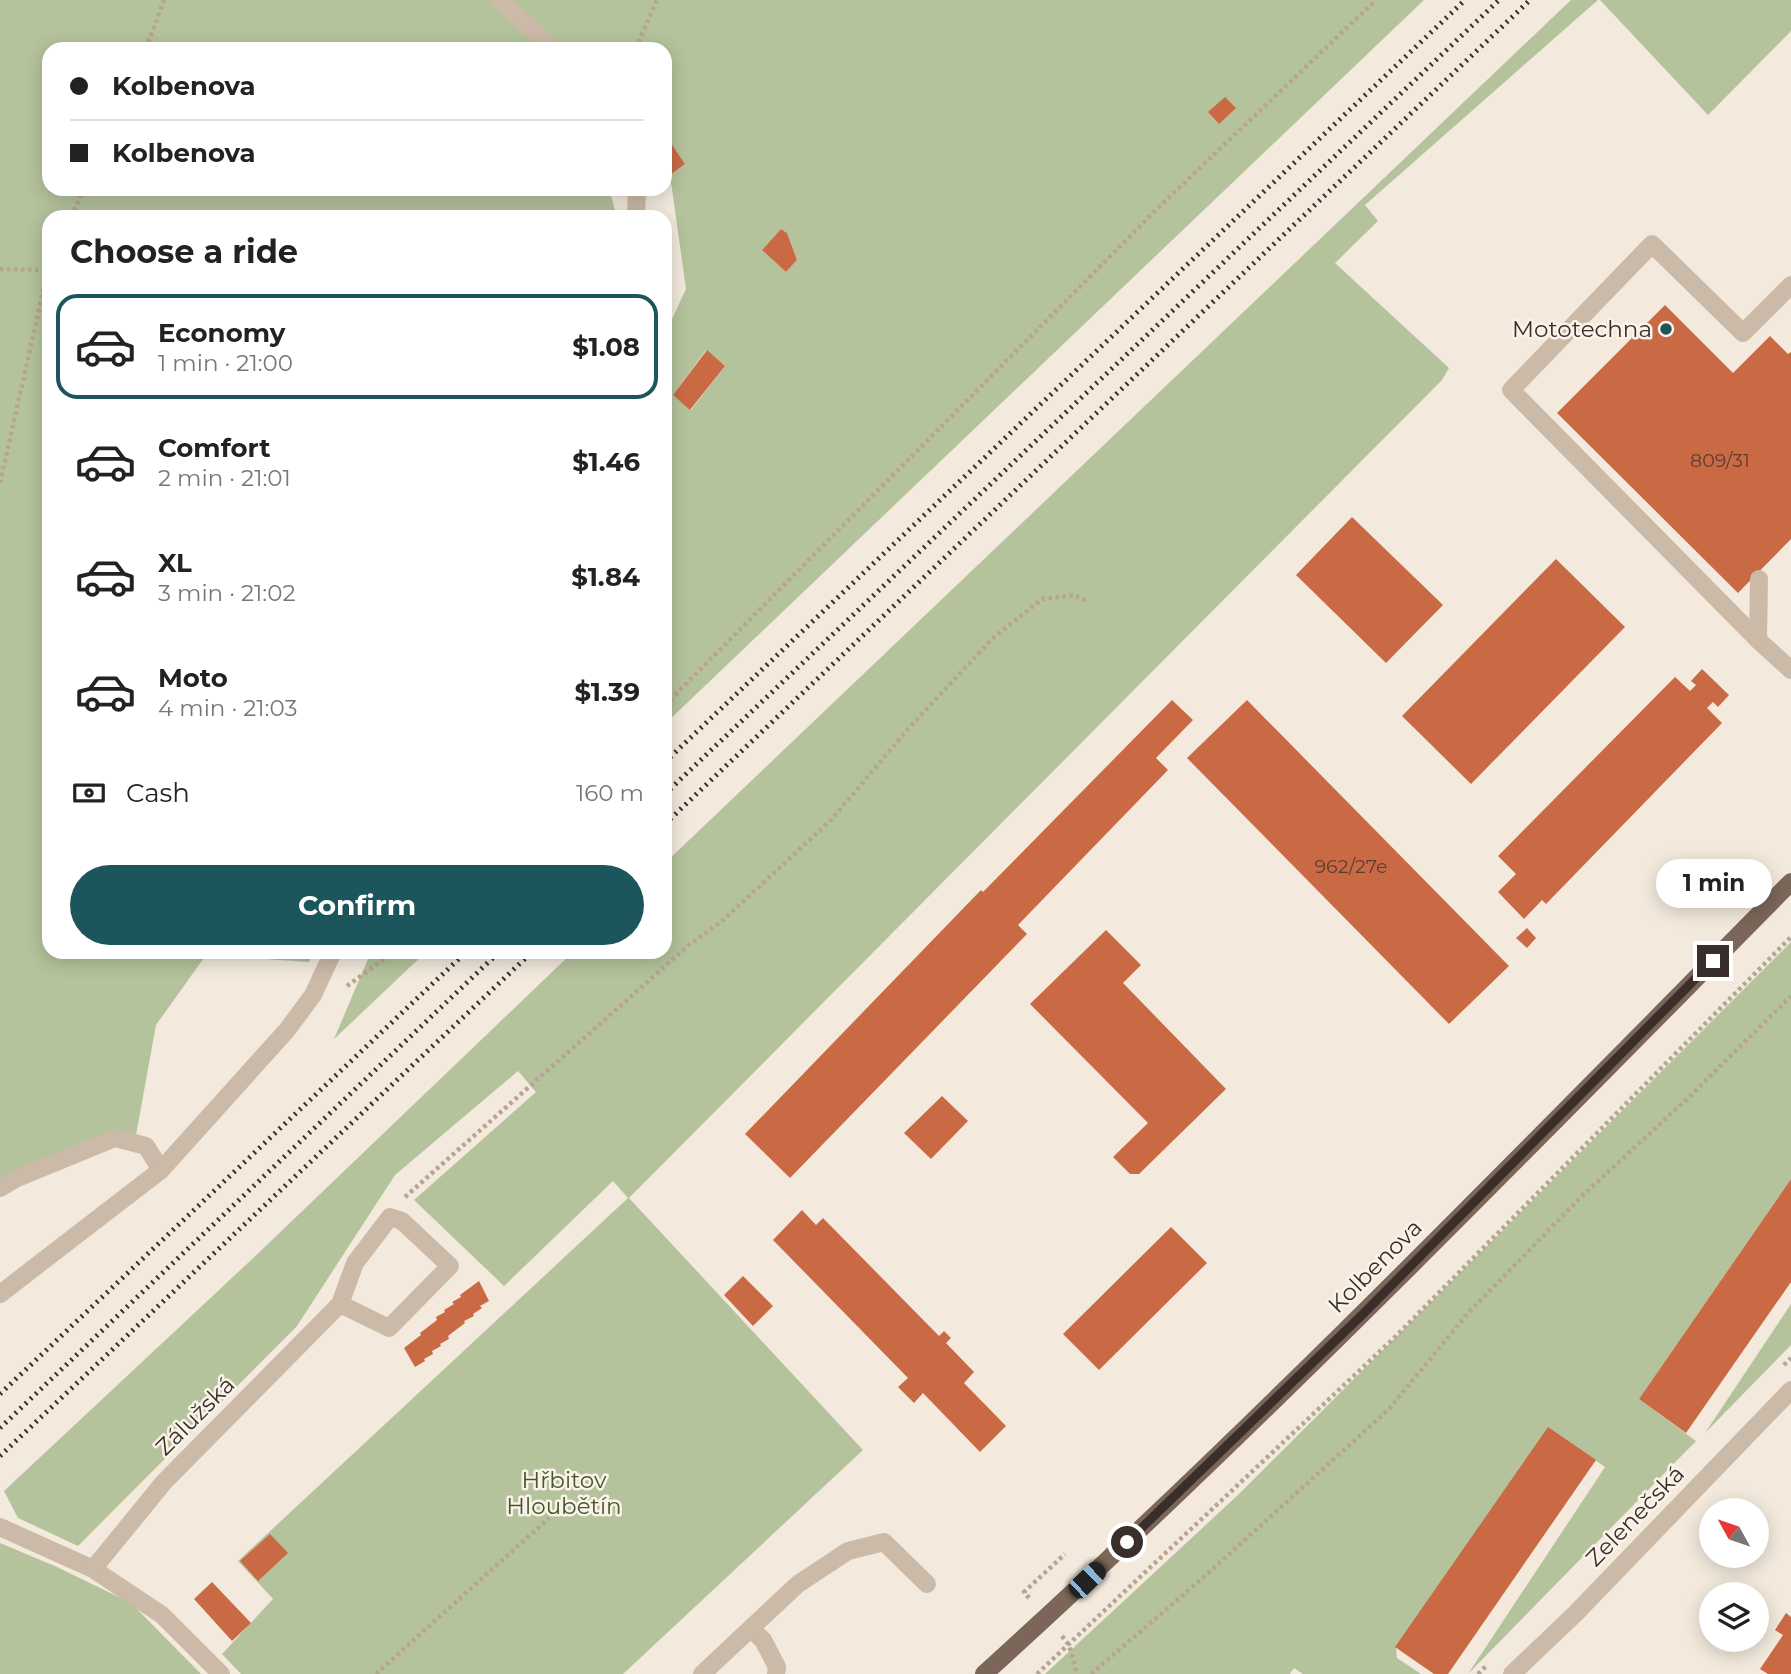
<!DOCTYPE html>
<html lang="en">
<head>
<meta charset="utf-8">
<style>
	:root { --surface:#fff; --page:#f6f6f6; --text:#222; --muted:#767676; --line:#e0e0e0; --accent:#1c565c }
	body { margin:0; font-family:Montserrat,sans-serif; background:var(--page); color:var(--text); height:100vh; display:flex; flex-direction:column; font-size:26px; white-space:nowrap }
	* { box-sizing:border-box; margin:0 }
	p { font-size:23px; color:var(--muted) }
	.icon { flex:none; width:38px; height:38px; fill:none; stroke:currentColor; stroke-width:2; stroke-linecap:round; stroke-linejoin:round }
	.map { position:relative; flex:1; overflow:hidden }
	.sheet { position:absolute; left:42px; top:210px; width:630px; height:749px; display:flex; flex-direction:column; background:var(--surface); border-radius:21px; box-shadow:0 4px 18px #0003 }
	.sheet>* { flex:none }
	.hud { position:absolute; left:42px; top:42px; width:630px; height:154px; border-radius:21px; box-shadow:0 4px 18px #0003; display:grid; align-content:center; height:154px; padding:0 28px; background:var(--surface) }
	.needle { width:46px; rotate:310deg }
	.fabs { position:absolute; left:1699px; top:1498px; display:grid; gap:14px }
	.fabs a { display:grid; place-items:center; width:70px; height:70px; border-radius:50%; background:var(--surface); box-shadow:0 4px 18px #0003; font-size:35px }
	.end { position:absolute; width:32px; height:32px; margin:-16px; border:9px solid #392e29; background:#fff; box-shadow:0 0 0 4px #fff }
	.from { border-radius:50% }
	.bubble { position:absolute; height:49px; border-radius:24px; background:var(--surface); box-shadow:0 4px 18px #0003; font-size:23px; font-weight:700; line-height:49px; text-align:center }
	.car { position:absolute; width:21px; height:42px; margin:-21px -10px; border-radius:9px; box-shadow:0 0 5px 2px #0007; background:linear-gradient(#222 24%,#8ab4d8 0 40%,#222 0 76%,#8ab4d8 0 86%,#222 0) }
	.hud b { display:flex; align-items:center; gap:24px; height:66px; font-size:26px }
	.hud b+b { border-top:2px solid var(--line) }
	.hud i { width:18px; height:18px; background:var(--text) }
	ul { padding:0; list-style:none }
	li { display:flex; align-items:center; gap:21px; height:105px; margin:0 14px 10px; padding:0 14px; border:4px solid transparent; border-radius:21px }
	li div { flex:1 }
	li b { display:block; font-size:26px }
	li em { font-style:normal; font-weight:700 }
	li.selected { border-color:var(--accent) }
	li>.icon { width:63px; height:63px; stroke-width:1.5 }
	h2 { padding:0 28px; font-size:32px; line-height:84px }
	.pay { display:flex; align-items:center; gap:18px; height:77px; padding:0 28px; font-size:26px }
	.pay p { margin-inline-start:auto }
	.primary-button { display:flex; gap:14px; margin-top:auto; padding:14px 28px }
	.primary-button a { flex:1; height:80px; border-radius:42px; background:var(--accent); color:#fff; font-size:28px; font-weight:700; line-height:80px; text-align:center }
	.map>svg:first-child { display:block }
	.green { fill:#b5c39c; fill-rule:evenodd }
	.building { fill:#ca6a44 }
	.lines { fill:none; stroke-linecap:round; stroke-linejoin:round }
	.path { stroke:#b8a492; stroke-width:4.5; stroke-dasharray:3.5 3.5; stroke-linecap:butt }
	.minor { stroke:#ccbaa8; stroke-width:18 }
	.major { stroke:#7b6659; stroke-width:18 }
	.rail { stroke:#392e29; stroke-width:5; stroke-dasharray:2 5; stroke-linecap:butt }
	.route { stroke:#392e29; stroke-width:9 }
	.poi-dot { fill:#1c565c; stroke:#fbf3ea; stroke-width:2.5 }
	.labels { text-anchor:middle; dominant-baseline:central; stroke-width:5; stroke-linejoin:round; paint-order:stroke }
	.number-label { font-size:19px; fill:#5d3d30 }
	.poi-label { font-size:23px; fill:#392e29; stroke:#fbf3ea; text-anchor:end }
	.street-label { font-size:23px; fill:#392e29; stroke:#fbf3ea }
	.park-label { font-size:23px; fill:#46582b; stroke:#fbf3ea }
</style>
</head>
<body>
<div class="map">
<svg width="1791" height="1674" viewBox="0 0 1791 1674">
	<rect width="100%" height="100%" fill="#f3eadd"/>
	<g class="green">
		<path d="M0,0H1424L665,724V334L686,289L670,175L685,164L665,136V49H49V189H609L617,217H49V952H313L309,962L206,955L156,1025L136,1135L0,1187ZM781,229L787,233L797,260L786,272L762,250ZM706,350L725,366L691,410L673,395Z"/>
		<path d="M1571,0H1598L1365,205L1378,221L1335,263L1449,368L1442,380L629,1198L863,1450L623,1674H241L222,1654L273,1599L238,1561L628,1198L613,1181L504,1286L414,1200L536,1092L518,1071L395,1175L297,1326L78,1546L18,1518L4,1491L250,1261L573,952H665V863Z"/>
		<path d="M1600,0H1791V31L1708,115Z"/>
		<path d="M1791,942V1179L1639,1399L1696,1441L1468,1674L1605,1467L1548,1428L1396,1647L1397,1658L1421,1674H1303L1294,1668L1290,1674H1045L1239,1494Z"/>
		<path d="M371,952H426L334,1039Z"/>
		<path d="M1791,1304V1345L1705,1433Z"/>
		<path d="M0,1543L57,1567L131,1603L201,1674H0Z"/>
	</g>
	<g class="building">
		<path d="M1225,97L1236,108L1219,124L1208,112Z"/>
		<path d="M668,139L685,164L670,175L665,169V140Z"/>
		<path d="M781,229L787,233L797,260L786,272L762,250Z"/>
		<path d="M1665,305L1733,373L1770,336L1788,354L1791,352V539L1738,593L1557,413Z"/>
		<path d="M707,350L725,366L690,410L673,395Z"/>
		<path d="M1352,517L1443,605L1386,663L1296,575Z"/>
		<path d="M1556,559L1625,627L1471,784L1402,716Z"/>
		<path d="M1702,669L1729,695L1718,707L1713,702L1707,708L1722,723L1546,904L1542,900L1524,919L1498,892L1516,874L1498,856L1675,677L1690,691L1696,685L1691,681Z"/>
		<path d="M1172,700L1193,720L1156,758L1168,770L1018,925L1027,934L790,1178L745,1134L981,890L983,892Z"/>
		<path d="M1247,700L1509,966L1449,1024L1187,758Z"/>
		<path d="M1527,928L1536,938L1527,948L1516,938Z"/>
		<path d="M1106,930L1141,965L1123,983L1226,1089L1139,1174H1130L1113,1157L1148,1123L1030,1004Z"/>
		<path d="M942,1096L968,1121L931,1159L904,1133Z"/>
		<path d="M1791,1179V1282L1686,1433L1639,1399Z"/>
		<path d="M802,1210L816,1225L823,1218L939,1336L944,1331L951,1338L946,1343L974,1372L964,1383L1006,1426L980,1452L923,1393L914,1403L898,1387L908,1378L773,1240Z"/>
		<path d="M1171,1227L1207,1263L1099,1370L1063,1334Z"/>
		<path d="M743,1276L773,1306L753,1326L724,1295Z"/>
		<path d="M479,1281L489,1301L480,1306L482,1308L473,1314L474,1316L464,1321L465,1323L448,1336L449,1339L440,1344L441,1346L432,1351L433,1354L424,1359L425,1361L415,1367L404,1348L421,1335L420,1333L437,1320L436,1317L445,1312L444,1310L454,1304L452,1302L461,1297L460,1295Z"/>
		<path d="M1548,1427L1596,1460L1448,1674H1434L1395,1647Z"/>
		<path d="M270,1534L288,1553L258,1581L240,1561Z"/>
		<path d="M212,1582L251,1623L232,1641L194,1599Z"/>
		<path d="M1786,1613L1791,1617V1674H1768L1760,1669L1783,1635L1775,1630Z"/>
	</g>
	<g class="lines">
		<g class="path">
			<path d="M146,49L164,0"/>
			<path d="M638,49V43L657,0"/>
			<path d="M71,217L84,189"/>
			<path d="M0,269L48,270"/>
			<path d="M0,483L49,265"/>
			<path d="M665,705L1162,204L1376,0"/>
			<path d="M347,986L394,952"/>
			<path d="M405,1197L690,944L721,922L831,820L908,729L993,638L1042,599L1075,595L1088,602"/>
			<path d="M1784,1365L1791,1358"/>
			<path d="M1029,1598L1024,1592L1065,1554"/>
			<path d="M1062,1636L1069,1645L1077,1674"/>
			<path d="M376,1674L549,1518"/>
			<path d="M1037,1674L1395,1337L1791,937"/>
			<path d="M1091,1674L1205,1576L1388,1410L1469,1312L1582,1196L1687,1099L1791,996"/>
			<path d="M1478,1674L1487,1665"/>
		</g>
		<g class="minor">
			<path d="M500,0L553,49"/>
			<path d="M636,217L637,189"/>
			<path d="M1759,579L1758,640L1791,670"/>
			<path d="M1758,640L1511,390L1652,244L1743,333L1791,285"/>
			<path d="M0,1188L15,1179L115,1138L146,1146L161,1170"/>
			<path d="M0,1294L161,1170L287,1030L313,995L333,952"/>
			<path d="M0,1527L93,1569L162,1615L221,1674"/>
			<path d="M93,1569L164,1482L340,1304L389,1328L450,1266L402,1221L390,1217L355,1263L340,1304"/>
			<path d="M751,1629L763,1640L777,1667L776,1674"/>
			<path d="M702,1674L798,1584L848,1551L884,1542L927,1584"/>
			<path d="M1512,1674L1575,1614L1791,1390"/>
		</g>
		<path class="major" d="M984,1674C1263,1421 1526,1150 1791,882"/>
		<g class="rail">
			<path d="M665,762L1465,0"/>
			<path d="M665,794L1499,0"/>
			<path d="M665,824L1530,0"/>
			<path d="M0,1394L466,952"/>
			<path d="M0,1428L499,952"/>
			<path d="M0,1456L532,952"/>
		</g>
	</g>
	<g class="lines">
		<path class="route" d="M1127,1542L1364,1313L1713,961"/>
	</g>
	<circle class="poi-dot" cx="1666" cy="329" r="7"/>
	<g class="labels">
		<g class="number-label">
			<text x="1720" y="460">809/31</text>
			<text x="1351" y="866">962/27e</text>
		</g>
		<g class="poi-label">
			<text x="1652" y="329">Mototechna</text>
		</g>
		<g class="street-label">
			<text transform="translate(1375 1266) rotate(-45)">Kolbenova</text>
			<text transform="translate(195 1416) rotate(-45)">Zálužská</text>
			<text transform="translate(1635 1516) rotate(-46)">Zelenečská</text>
		</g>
		<g class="park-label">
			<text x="564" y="1480">Hřbitov<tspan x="564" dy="26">Hloubětín</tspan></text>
		</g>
	</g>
</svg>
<div class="fabs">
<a><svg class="needle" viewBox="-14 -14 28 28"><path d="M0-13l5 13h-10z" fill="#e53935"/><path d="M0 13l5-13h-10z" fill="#767676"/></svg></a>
<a><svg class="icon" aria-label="layers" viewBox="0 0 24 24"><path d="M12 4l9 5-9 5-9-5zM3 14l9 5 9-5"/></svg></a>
</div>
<i class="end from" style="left:1127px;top:1542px"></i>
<i class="end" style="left:1713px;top:961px"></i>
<div class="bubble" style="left:1656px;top:859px;width:116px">1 min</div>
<i class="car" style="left:1087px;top:1580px;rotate:46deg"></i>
<div class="hud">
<b><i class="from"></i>Kolbenova</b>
<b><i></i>Kolbenova</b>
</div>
<section class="sheet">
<h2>Choose a ride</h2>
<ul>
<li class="selected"><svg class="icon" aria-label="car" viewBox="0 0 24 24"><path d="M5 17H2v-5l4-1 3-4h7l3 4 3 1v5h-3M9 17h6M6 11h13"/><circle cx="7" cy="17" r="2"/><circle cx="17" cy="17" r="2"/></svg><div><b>Economy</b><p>1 min · 21:00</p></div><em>$1.08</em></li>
<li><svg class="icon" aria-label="car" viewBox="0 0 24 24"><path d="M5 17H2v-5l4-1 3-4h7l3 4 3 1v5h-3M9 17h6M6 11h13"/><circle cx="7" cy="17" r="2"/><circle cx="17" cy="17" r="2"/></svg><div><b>Comfort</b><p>2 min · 21:01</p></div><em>$1.46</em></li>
<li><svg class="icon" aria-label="car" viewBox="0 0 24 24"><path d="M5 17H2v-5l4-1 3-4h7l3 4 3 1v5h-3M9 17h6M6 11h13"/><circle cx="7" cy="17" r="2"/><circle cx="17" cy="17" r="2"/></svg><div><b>XL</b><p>3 min · 21:02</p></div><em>$1.84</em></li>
<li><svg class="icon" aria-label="car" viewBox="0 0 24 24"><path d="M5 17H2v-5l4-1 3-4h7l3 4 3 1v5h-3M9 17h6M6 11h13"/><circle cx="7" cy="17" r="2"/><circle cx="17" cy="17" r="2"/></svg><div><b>Moto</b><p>4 min · 21:03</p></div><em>$1.39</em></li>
</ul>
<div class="pay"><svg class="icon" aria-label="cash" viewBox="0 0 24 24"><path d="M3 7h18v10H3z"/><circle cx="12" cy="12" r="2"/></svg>Cash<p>160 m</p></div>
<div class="primary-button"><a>Confirm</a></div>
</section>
</div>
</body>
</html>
